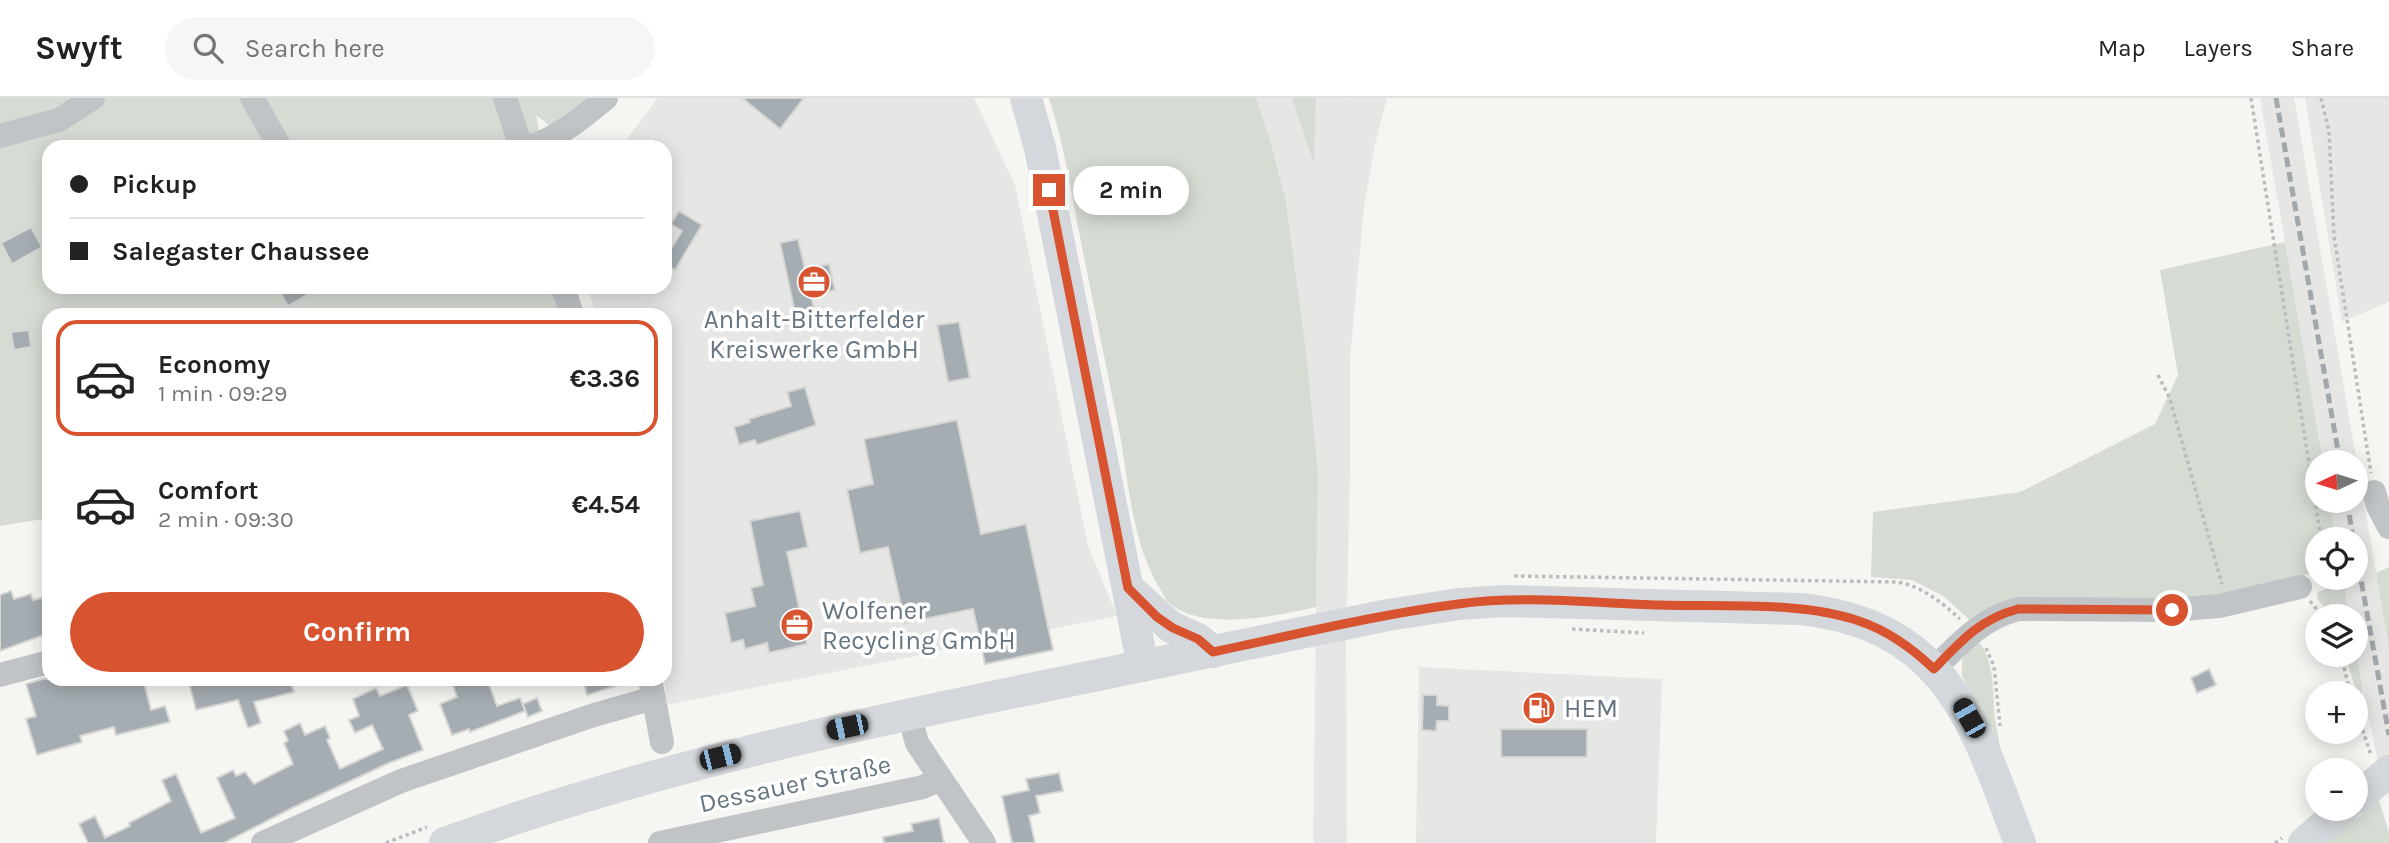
<!DOCTYPE html>
<html lang="en">
<head>
<meta charset="utf-8">
<style>
	:root { --surface:#fff; --page:#f6f6f6; --text:#222; --muted:#767676; --line:#e0e0e0; --accent:#d8532f }
	body { margin:0; font-family:Karla,sans-serif; background:var(--page); color:var(--text); height:100vh; display:flex; flex-direction:column; font-size:26px; white-space:nowrap }
	* { box-sizing:border-box; margin:0 }
	p { font-size:23px; color:var(--muted) }
	.icon { flex:none; width:38px; height:38px; fill:none; stroke:currentColor; stroke-width:2; stroke-linecap:round; stroke-linejoin:round }
	.map { position:relative; flex:1; overflow:hidden }
	.panel { position:absolute; left:42px; top:210px; width:630px; height:378px; display:flex; flex-direction:column; background:var(--surface); border-radius:21px; box-shadow:0 4px 18px #0003 }
	.panel>* { flex:none }
	.guide { position:absolute; left:42px; top:42px; width:630px; height:154px; border-radius:21px; box-shadow:0 4px 18px #0003; display:grid; align-content:center; height:154px; padding:0 28px; background:var(--surface) }
	.needle { width:46px; rotate:266deg }
	.tools { position:absolute; left:2305px; top:352px; display:grid; gap:14px }
	.tools a { display:grid; place-items:center; width:63px; height:63px; border-radius:50%; background:var(--surface); box-shadow:0 4px 18px #0003; font-size:35px }
	.end { position:absolute; width:32px; height:32px; margin:-16px; border:9px solid #d8532f; background:#fff; box-shadow:0 0 0 4px #fff }
	.from { border-radius:50% }
	.bubble { position:absolute; height:49px; border-radius:24px; background:var(--surface); box-shadow:0 4px 18px #0003; font-size:23px; font-weight:700; line-height:49px; text-align:center }
	.car { position:absolute; width:21px; height:42px; margin:-21px -10px; border-radius:9px; box-shadow:0 0 5px 2px #0007; background:linear-gradient(#222 24%,#8ab4d8 0 40%,#222 0 76%,#8ab4d8 0 86%,#222 0) }
	.guide b { display:flex; align-items:center; gap:24px; height:66px; font-size:26px }
	.guide b+b { border-top:2px solid var(--line) }
	.guide i { width:18px; height:18px; background:var(--text) }
	ul { padding:12px 0 0; list-style:none }
	li { display:flex; align-items:center; gap:21px; height:116px; margin:0 14px 10px; padding:0 14px; border:4px solid transparent; border-radius:21px }
	li div { flex:1 }
	li b { display:block; font-size:26px }
	li em { font-style:normal; font-weight:700 }
	li.current { border-color:var(--accent) }
	li>.icon { width:63px; height:63px; stroke-width:1.5 }
	.primary-button { display:flex; gap:14px; margin-top:auto; padding:14px 28px }
	.primary-button a { flex:1; height:80px; border-radius:42px; background:var(--accent); color:#fff; font-size:28px; font-weight:700; line-height:80px; text-align:center }
	header { display:flex; align-items:center; gap:42px; box-sizing:border-box; height:98px; padding:0 35px; background:var(--surface); border-bottom:2px solid var(--line) }
	header strong { font-size:33px }
	nav { display:flex; gap:38px; margin-inline-start:auto; font-size:24px }
	.search { width:490px; height:63px; background:var(--page); display:flex; align-items:center; gap:18px; box-sizing:border-box; padding:0 24px; border-radius:38px; color:var(--muted); font-size:26px }
	.map>svg:first-child { display:block }
	.built { fill:#e6e6e5 }
	.green { fill:#d6dcd3 }
	.building { fill:#a6adb2; stroke:#d6d6d4; stroke-width:2 }
	.lines { fill:none; stroke-linecap:round; stroke-linejoin:round }
	.path { stroke:#babcbe; stroke-width:3.5; stroke-dasharray:3.5 3.5; stroke-linecap:butt }
	.minor { stroke:#c0c4c7; stroke-width:24 }
	.major { stroke:#d4d8dc; stroke-width:32 }
	.rail { stroke:#a2a7ac; stroke-width:5; stroke-dasharray:10 5; stroke-linecap:butt }
	.route { stroke:#d8532f; stroke-width:9 }
	.labels { text-anchor:middle; dominant-baseline:central; stroke-width:7; stroke-linejoin:round; paint-order:stroke }
	.poi-label { font-size:26px; fill:#667581; stroke:#fff; text-anchor:start }
	.street-label { font-size:26px; fill:#667581; stroke:#fff }
</style>
</head>
<body>
<header>
<strong>Swyft</strong>
<div class="search"><svg class="icon" aria-label="search" viewBox="0 0 24 24"><circle cx="10" cy="10" r="6"/><path d="M15 15l6 6"/></svg>Search here</div>
<nav><a>Map</a><a>Layers</a><a>Share</a></nav>
</header>
<div class="map">
<svg width="2389" height="745" viewBox="0 0 2389 745">
	<rect width="100%" height="100%" fill="#f5f5f2"/>
	<g class="built">
		<path d="M658,0H974L1015,87L1088,448L1117,518L667,607L664,581L665,217H596L587,189H665V49H621Z"/>
		<path d="M1256,0H1292L1314,63L1316,0H1349L1350,3L1351,0H1387L1374,51L1364,109L1350,261V376L1346,548L1347,745H1313L1318,376L1307,260L1286,103L1271,45Z"/>
		<path d="M2260,0H2294L2389,550V700L2378,664L2362,587L2356,552V518H2349L2343,480H2356V441H2336L2329,403L2356,402V364H2323Z"/>
		<path d="M2305,0H2389V204L2342,224Z"/>
		<path d="M1419,569L1662,581L1656,745H1416Z"/>
	</g>
	<g class="green">
		<path d="M0,0H589L550,28L536,17L543,49H49V189H574L580,217H49V420L0,428Z"/>
		<path d="M1049,0H1256L1271,45L1286,103L1307,260L1318,376L1316,509C1276,518 1200,535 1167,503C1164,499 1162,493 1159,489C1132,443 1129,388 1120,337C1107,271 1093,205 1080,139C1071,93 1064,45 1049,0Z"/>
		<path d="M1292,0H1316L1314,66Z"/>
		<path d="M2285,144L2323,364H2317V402L2329,403L2336,441H2317V473L2286,484L2232,495L1973,525L1943,498L1912,482L1871,479L1873,414L2020,394L2155,326L2178,277L2160,172Z"/>
		<path d="M2389,469V550L2376,475Z"/>
		<path d="M2341,480H2343L2349,518H2330L2317,500L2318,494L2343,485Z"/>
		<path d="M1977,544H1979C1996,567 1992,593 1995,621C1997,632 1999,643 2001,654L1982,612L1967,588L1962,577V561Z"/>
		<path d="M2356,552L2362,587L2363,614L2345,557L2356,556Z"/>
		<path d="M2379,702L2389,735V745H2327Z"/>
	</g>
	<g class="building">
		<path d="M742,0H804L780,31Z"/>
		<path d="M679,113L702,127L675,172L665,166V161L682,133L671,126Z"/>
		<path d="M31,129L42,149L12,166L1,145Z"/>
		<path d="M798,141L805,171L829,166L835,192L811,197L816,220L797,224L780,145Z"/>
		<path d="M277,189H320L288,208Z"/>
		<path d="M959,224L970,280L948,284L937,227Z"/>
		<path d="M29,232L31,249L14,252L11,234Z"/>
		<path d="M805,289L816,327L757,347L755,342L739,347L734,329L750,324L749,321L791,308L787,294Z"/>
		<path d="M957,322L981,436L1026,426L1053,552L985,566L973,511L905,525L888,449L860,455L847,392L873,386L864,341Z"/>
		<path d="M800,413L808,449L787,454L807,546L769,555L767,545L745,551L743,542L731,545L725,515L755,508L751,490L763,487L750,423Z"/>
		<path d="M11,493L14,501L31,496L33,502L49,498V535L0,553V497Z"/>
		<path d="M2209,571L2216,587L2197,595L2191,580Z"/>
		<path d="M43,581H143L151,612L165,608L170,624L116,637L114,629L80,638L82,644L37,657L26,621L36,618L26,586Z"/>
		<path d="M188,581H239L240,587L267,581H290L294,594L254,604L261,625L248,630L238,602L196,612Z"/>
		<path d="M451,581H487L497,608L520,600L525,613L470,634L469,631L452,637L440,606L457,599Z"/>
		<path d="M583,581H627L628,584L587,597Z"/>
		<path d="M407,587L418,613L409,617L423,652L389,665L294,709L224,745H88L79,726L95,718L105,740L130,728L129,725L171,703L162,682L176,676L201,735L235,720L217,680L233,672L236,678L245,674L254,686L293,666L284,645L288,643L284,633L300,625L305,637L325,628L330,640L327,642L340,671L383,651L372,627L355,635L349,622L359,618L353,601L376,590L380,598Z"/>
		<path d="M1423,597H1437V607L1449,608V623H1437L1436,633L1422,632Z"/>
		<path d="M537,600L542,613L528,619L523,606Z"/>
		<rect x="1501" y="631" width="86" height="28"/>
		<path d="M1059,675L1063,693L1036,698L1040,715L1029,718L1035,745H1012L1002,698L1029,692L1026,681Z"/>
		<path d="M939,720L944,745H884L883,739L913,733L911,726Z"/>
	</g>
	<g class="lines">
		<g class="path">
			<path d="M2251,0L2321,441"/>
			<path d="M2321,0L2329,33L2334,138L2371,375"/>
			<path d="M2158,277L2170,301L2222,486"/>
			<path d="M1514,478L1898,484C1923,489 1941,504 1960,521"/>
			<path d="M2310,503L2322,518"/>
			<path d="M1572,531L1644,535"/>
			<path d="M1986,550L1994,568L2000,628"/>
			<path d="M2341,556L2350,595"/>
			<path d="M2356,612L2371,657"/>
			<path d="M386,745L427,729"/>
			<path d="M2275,745L2282,740"/>
		</g>
		<g class="minor">
			<path d="M252,0L280,49"/>
			<path d="M505,0L521,49"/>
			<path d="M0,38L59,22L93,0"/>
			<path d="M531,49C560,38 582,20 606,0"/>
			<path d="M563,189L572,217"/>
			<path d="M2374,394L2378,408L2389,429"/>
			<path d="M1934,571C1961,544 1981,521 2018,511L2172,512L2219,508L2300,489"/>
			<path d="M0,577L49,564"/>
			<path d="M650,581L662,644"/>
			<path d="M909,616L917,645L984,745"/>
			<path d="M263,745L401,683L594,617L654,600"/>
			<path d="M660,745L923,689L941,681"/>
		</g>
		<g class="major">
			<path d="M1026,0L1040,50L1143,568"/>
			<path d="M1128,490L1171,529L1198,541L1213,554"/>
			<path d="M2356,701L2389,673"/>
			<path d="M445,745C639,674 838,630 1040,589C1156,565 1272,541 1388,517L1459,506L1504,503L1801,511C1949,528 1974,625 2020,745"/>
			<path d="M2304,745L2344,710"/>
		</g>
		<g class="rail">
			<path d="M2276,0L2340,364"/>
			<path d="M2347,402L2353,441"/>
			<path d="M2356,454L2389,637"/>
		</g>
	</g>
	<g class="lines">
		<path class="route" d="M1049,92L1128,490L1157,519L1173,530L1198,541L1213,554C1294,537 1375,517 1458,506C1524,497 1593,505 1659,507C1721,509 1801,503 1859,523C1889,533 1912,550 1934,571C1961,543 1980,521 2018,511L2172,512"/>
	</g>
	<defs>
		<symbol id="office-disc" viewBox="-11 -11 22 22"><circle r="9.5" fill="#d8532f" stroke="#fff"/><path d="M-6-3h4V-5.5h4V-3h4V5H-6ZM-1-4.5V-3h2v-1.5ZM-6 0V1H6V0Z" fill="#fff"/></symbol>
		<symbol id="fuel-disc" viewBox="-11 -11 22 22"><circle r="9.5" fill="#d8532f" stroke="#fff"/><path d="M-5.5-6h7V0h2V4h1.3V-2.5L3-4.5l.8-.8L6-3V5H2.5V1h-1V6h-7ZM-4.2-4.7v3.2H.2V-4.7Z" fill="#fff"/></symbol>
	</defs>
	<g fill-rule="evenodd">
		<use href="#office-disc" x="795" y="165" width="38" height="38"/>
		<use href="#office-disc" x="778" y="508" width="38" height="38"/>
		<use href="#fuel-disc" x="1520" y="591" width="38" height="38"/>
	</g>
	<g class="labels">
		<g class="poi-label">
			<text x="814" y="221" text-anchor="middle">Anhalt-Bitterfelder<tspan x="814" dy="30">Kreiswerke GmbH</tspan></text>
			<text x="822" y="512">Wolfener<tspan x="822" dy="30">Recycling GmbH</tspan></text>
			<text x="1564" y="610">HEM</text>
		</g>
		<g class="street-label">
			<text transform="translate(795 686) rotate(-12)">Dessauer Straße</text>
		</g>
	</g>
</svg>
<div class="tools">
<a><svg class="needle" viewBox="-14 -14 28 28"><path d="M0-13l5 13h-10z" fill="#e53935"/><path d="M0 13l5-13h-10z" fill="#767676"/></svg></a>
<a><svg class="icon" aria-label="locate" viewBox="0 0 24 24"><circle cx="12" cy="12" r="6"/><path d="M12 2v4M12 18v4M2 12h4M18 12h4"/></svg></a>
<a><svg class="icon" aria-label="layers" viewBox="0 0 24 24"><path d="M12 4l9 5-9 5-9-5zM3 14l9 5 9-5"/></svg></a>
<a>+</a>
<a>−</a>
</div>
<i class="end from" style="left:2172px;top:512px"></i>
<i class="end" style="left:1049px;top:92px"></i>
<div class="bubble" style="left:1073px;top:68px;width:116px">2 min</div>
<i class="car" style="left:1969px;top:620px;rotate:330deg"></i>
<i class="car" style="left:847px;top:629px;rotate:258deg"></i>
<i class="car" style="left:720px;top:659px;rotate:76deg"></i>
<div class="guide">
<b><i class="from"></i>Pickup</b>
<b><i></i>Salegaster Chaussee</b>
</div>
<section class="panel">
<ul>
<li class="current"><svg class="icon" aria-label="car" viewBox="0 0 24 24"><path d="M5 17H2v-5l4-1 3-4h7l3 4 3 1v5h-3M9 17h6M6 11h13"/><circle cx="7" cy="17" r="2"/><circle cx="17" cy="17" r="2"/></svg><div><b>Economy</b><p>1 min · 09:29</p></div><em>€3.36</em></li>
<li><svg class="icon" aria-label="car" viewBox="0 0 24 24"><path d="M5 17H2v-5l4-1 3-4h7l3 4 3 1v5h-3M9 17h6M6 11h13"/><circle cx="7" cy="17" r="2"/><circle cx="17" cy="17" r="2"/></svg><div><b>Comfort</b><p>2 min · 09:30</p></div><em>€4.54</em></li>
</ul>
<div class="primary-button"><a>Confirm</a></div>
</section>
</div>
</body>
</html>
